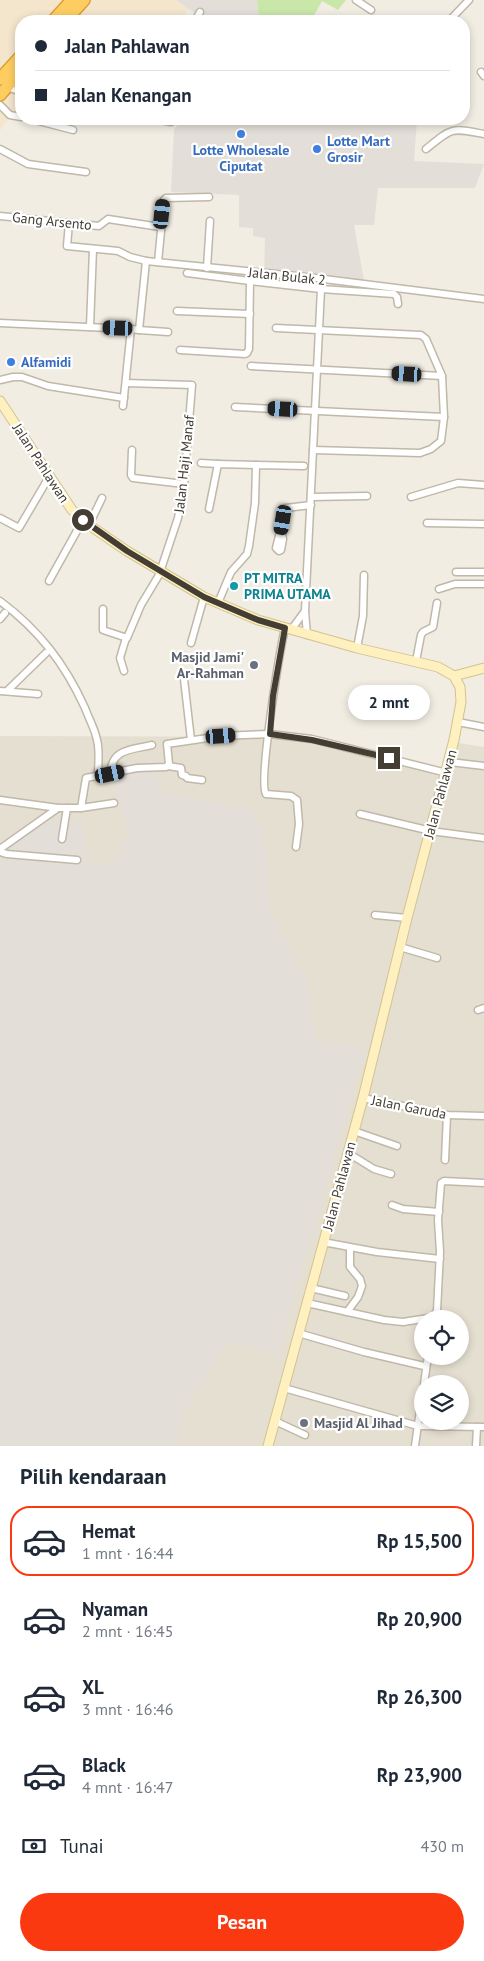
<!DOCTYPE html>
<html lang="id">
<head>
<meta charset="utf-8">
<style>
	:root { --surface:#fff; --page:#f2f2f3; --text:#1f2937; --muted:#747a83; --line:#e0e1e3; --accent:#fb3910 }
	body { margin:0; font-family:"PT Sans",sans-serif; background:var(--page); color:var(--text); height:100vh; display:flex; flex-direction:column; font-size:19px; white-space:nowrap }
	* { box-sizing:border-box; margin:0 }
	p { font-size:16px; color:var(--muted) }
	.icon { flex:none; width:28px; height:28px; fill:none; stroke:currentColor; stroke-width:2; stroke-linecap:round; stroke-linejoin:round }
	.map { position:relative; height:1446px; overflow:hidden }
	.drawer { display:flex; flex-direction:column; background:var(--surface); flex:1 }
	.drawer>* { flex:none }
	.top-card { position:absolute; left:15px; top:15px; width:455px; height:110px; border-radius:20px; box-shadow:0 2px 8px #0003; display:grid; align-content:center; height:110px; padding:0 20px; background:var(--surface) }
	.controls { position:absolute; left:414px; top:1310px; display:grid; gap:10px }
	.controls a { display:grid; place-items:center; width:55px; height:55px; border-radius:50%; background:var(--surface); box-shadow:0 2px 8px #0003; font-size:25px }
	.end { position:absolute; width:22px; height:22px; margin:-11px; border:6px solid #433d33; background:#fff; box-shadow:0 0 0 2px #fff }
	.from { border-radius:50% }
	.bubble { position:absolute; height:35px; border-radius:18px; background:var(--surface); box-shadow:0 2px 8px #0003; font-size:16px; font-weight:700; line-height:35px; text-align:center }
	.car { position:absolute; width:15px; height:30px; margin:-15px -8px; border-radius:6px; box-shadow:0 0 4px 1px #0007; background:linear-gradient(#222 24%,#8ab4d8 0 40%,#222 0 76%,#8ab4d8 0 86%,#222 0) }
	.top-card b { display:flex; align-items:center; gap:18px; height:48px; font-size:19px }
	.top-card b+b { border-top:1px solid var(--line) }
	.top-card i { width:12px; height:12px; background:var(--text) }
	ul { padding:0; list-style:none }
	li { display:flex; align-items:center; gap:15px; height:70px; margin:0 10px 8px; padding:0 10px; border:2px solid transparent; border-radius:20px }
	li div { flex:1 }
	li b { display:block; font-size:19px }
	li em { font-style:normal; font-weight:700 }
	li.current { border-color:var(--accent) }
	li>.icon { width:45px; height:45px; stroke-width:1.5 }
	h2 { padding:0 20px; font-size:22px; line-height:60px }
	.pay { display:flex; align-items:center; gap:12px; height:55px; padding:0 20px; font-size:19px }
	.pay p { margin-inline-start:auto }
	.button { display:flex; gap:10px; margin-top:auto; padding:10px 20px }
	.button a { flex:1; height:58px; border-radius:30px; background:var(--accent); color:#fff; font-size:20px; font-weight:700; line-height:58px; text-align:center }
	.map>svg:first-child { display:block }
	.residential { fill:#e5dfd1; fill-rule:evenodd }
	.commercial { fill:#f4e5cd }
	.industrial { fill:#e3ded8 }
	.green { fill:#cae7aa }
	.lines { fill:none; stroke-linecap:round; stroke-linejoin:round }
	.street-casing { stroke:#c0b8a8; stroke-width:9 }
	.secondary-casing { stroke:#d2c292; stroke-width:11 }
	.highway-casing { stroke:#dda131; stroke-width:14 }
	.street { stroke:#fff; stroke-width:6 }
	.secondary { stroke:#fff1bf; stroke-width:9 }
	.highway { stroke:#fecd61; stroke-width:11 }
	.route { stroke:#433d33; stroke-width:6 }
	.shop-dot { fill:#3f7fe0; stroke:#fff; stroke-width:2 }
	.culture-dot { fill:#0f9aa8; stroke:#fff; stroke-width:2 }
	.worship-dot { fill:#6b7280; stroke:#fff; stroke-width:2 }
	.labels { text-anchor:middle; dominant-baseline:central; stroke-width:4.5; stroke-linejoin:round; paint-order:stroke }
	.shop-label { font-size:14px; font-weight:bold; fill:#366cbe; stroke:#fff; text-anchor:start }
	.street-label { font-size:14px; fill:#433d33; stroke:#fff }
	.culture-label { font-size:14px; font-weight:bold; fill:#0d838f; stroke:#fff; text-anchor:start }
	.worship-label { font-size:14px; font-weight:bold; fill:#5b616d; stroke:#fff; text-anchor:end }
</style>
</head>
<body>
<div class="map">
<svg width="484" height="1446" viewBox="0 0 484 1446">
	<rect width="100%" height="100%" fill="#f1ede3"/>
	<path class="residential" d="M0,736L307,737L441,774L452,742L484,747V1446H0ZM422,1319H460V1356H422ZM422,1384H460V1421H422Z"/>
	<path class="commercial" d="M0,0H177L188,9L181,21H21V102L0,130Z"/>
	<g class="industrial">
		<path d="M177,0H257L259,21H212L188,9Z"/>
		<path d="M182,119H417L414,161L484,164L475,188H378L374,225H354L365,286L264,279L265,238L253,236V228L239,227V195L171,192L174,130Z"/>
		<path d="M156,770L161,791L252,810L266,840L269,907L307,980L316,1040L365,1048L277,1357L237,1341L223,1350L185,1411L174,1446H0V853L17,837L51,821L82,822L89,861L112,865L129,833L110,772Z"/>
	</g>
	<path class="green" d="M257,0H346L338,10L322,1L311,21H259Z"/>
	<g class="lines">
		<defs>
			<g id="street">
				<path d="M356,0L371,10"/>
				<path d="M195,21L200,12"/>
				<path d="M449,21L469,0"/>
				<path d="M481,72L484,76"/>
				<path d="M7,87L21,92"/>
				<path d="M0,105L10,115L21,117"/>
				<path d="M31,119L73,130"/>
				<path d="M155,119L171,122L173,119"/>
				<path d="M0,149L28,164L86,172"/>
				<path d="M426,149C453,127 450,128 484,134"/>
				<path d="M0,216L99,226L108,219L160,227"/>
				<path d="M69,223L67,246L118,251L130,257L146,261L316,278L484,299"/>
				<path d="M158,262L164,200L166,198L209,197"/>
				<path d="M207,268L210,221"/>
				<path d="M250,281L321,289L394,294L397,297L398,304"/>
				<path d="M177,311L250,314"/>
				<path d="M0,323L131,329L123,406"/>
				<path d="M90,327L93,249"/>
				<path d="M276,328L421,335L426,339L442,376L444,417L441,441L431,449L420,453L313,450"/>
				<path d="M131,329L139,330L146,261"/>
				<path d="M139,330L168,332"/>
				<path d="M180,350L245,354L247,353L249,349L250,281L187,273"/>
				<path d="M251,366L442,376"/>
				<path d="M0,380L13,377H22L48,386L124,398"/>
				<path d="M235,407L444,417"/>
				<path d="M132,450L131,475L133,478L184,484"/>
				<path d="M201,463L218,464"/>
				<path d="M311,497L367,496"/>
				<path d="M411,497L458,483L484,485"/>
				<path d="M209,509L218,464L256,465"/>
				<path d="M0,518L19,528L49,477"/>
				<path d="M427,523L484,524"/>
				<path d="M89,525L102,498"/>
				<path d="M281,530L283,539L281,550L279,551L276,548L286,508L311,505"/>
				<path d="M456,572H484"/>
				<path d="M49,581L83,520"/>
				<path d="M439,589L455,584H484"/>
				<path d="M0,601C39,630 65,664 85,708C89,719 95,729 97,740C100,751 98,764 98,775"/>
				<path d="M218,603L231,572L247,554L249,546L255,503L256,465L304,466"/>
				<path d="M103,609V630L127,638L141,605L159,575L178,518L184,484L192,385L126,383"/>
				<path d="M0,619L5,613"/>
				<path d="M285,628C280,650 258,782 266,794L291,796L297,800L299,824L296,847"/>
				<path d="M291,630L305,611"/>
				<path d="M307,635L305,611L321,289"/>
				<path d="M191,643L204,597"/>
				<path d="M357,648L363,616L364,575"/>
				<path d="M416,661L421,635L423,632L433,627L437,603"/>
				<path d="M124,671L120,658L126,638"/>
				<path d="M184,679L191,740"/>
				<path d="M0,691L38,694"/>
				<path d="M7,691L46,653"/>
				<path d="M458,722L484,727"/>
				<path d="M450,762L484,766"/>
				<path d="M168,766L181,768L182,775L186,776L187,778L202,780"/>
				<path d="M110,774C112,748 131,750 152,745"/>
				<path d="M0,800L58,808H81L86,778L137,768L166,767L169,764L167,744L221,736L269,734L312,739L447,773"/>
				<path d="M81,808L114,803"/>
				<path d="M360,814L431,831L484,838"/>
				<path d="M62,839L67,808"/>
				<path d="M0,849L58,808"/>
				<path d="M0,852L7,854L77,860"/>
				<path d="M375,915L407,918"/>
				<path d="M400,947L437,958"/>
				<path d="M478,1010L484,1008"/>
				<path d="M363,1098L447,1115L484,1116"/>
				<path d="M354,1131L397,1146"/>
				<path d="M348,1153L374,1169L391,1174"/>
				<path d="M445,1160L447,1115"/>
				<path d="M392,1205L403,1209L439,1212"/>
				<path d="M323,1242L377,1252L440,1259"/>
				<path d="M311,1288L345,1296"/>
				<path d="M307,1303L384,1320L403,1322L422,1319"/>
				<path d="M347,1312L358,1297L362,1286L360,1279L350,1267V1248"/>
				<path d="M423,1319L433,1317L437,1311L440,1252L438,1220L441,1183L444,1181L484,1183"/>
				<path d="M298,1333L364,1352L424,1366L426,1368"/>
				<path d="M424,1384L428,1356"/>
				<path d="M284,1388L418,1426L484,1427"/>
				<path d="M275,1421L305,1435"/>
				<path d="M415,1446L422,1396"/>
				<path d="M476,1446L477,1427"/>
			</g>
			<g id="secondary">
				<path d="M0,401L72,510L89,525L127,551L204,597L258,620L357,648L438,667L454,676L460,687L461,702L454,740L407,918L363,1098L268,1446"/>
				<path d="M454,676L484,668"/>
			</g>
			<g id="highway">
				<path d="M53,21L72,0"/>
				<path d="M65,21L84,0"/>
				<path d="M0,79L21,56"/>
				<path d="M0,95L21,71"/>
			</g>
		</defs>
		<use href="#street" class="street-casing"/>
		<use href="#secondary" class="secondary-casing"/>
		<use href="#highway" class="highway-casing"/>
		<use href="#street" class="street"/>
		<use href="#secondary" class="secondary"/>
		<use href="#highway" class="highway"/>
	</g>
	<g class="lines">
		<path class="route" d="M83,520L127,551L204,597L258,620L285,628L273,696L270,734L312,740L389,758"/>
	</g>
	<g class="shop-dot">
		<circle cx="241" cy="134" r="5"/>
		<circle cx="317" cy="149" r="5"/>
		<circle cx="11" cy="362" r="5"/>
	</g>
	<circle class="culture-dot" cx="234" cy="586" r="5"/>
	<g class="worship-dot">
		<circle cx="254" cy="665" r="5"/>
		<circle cx="304" cy="1423" r="5"/>
	</g>
	<g class="labels">
		<g class="shop-label">
			<text x="327" y="141">Lotte Mart<tspan x="327" dy="16">Grosir</tspan></text>
			<text x="241" y="150" text-anchor="middle">Lotte Wholesale<tspan x="241" dy="16">Ciputat</tspan></text>
			<text x="21" y="362">Alfamidi</text>
		</g>
		<g class="street-label">
			<text transform="translate(52 221) rotate(6)">Gang Arsento</text>
			<text transform="translate(287 276) rotate(6)">Jalan Bulak 2</text>
			<text transform="translate(41 463) rotate(57)">Jalan Pahlawan</text>
			<text transform="translate(184 464) rotate(-84)">Jalan Haji Manaf</text>
			<text transform="translate(440 794) rotate(-75)">Jalan Pahlawan</text>
			<text transform="translate(409 1107) rotate(11)">Jalan Garuda</text>
			<text transform="translate(339 1186) rotate(-75)">Jalan Pahlawan</text>
		</g>
		<g class="culture-label">
			<text x="244" y="578">PT MITRA<tspan x="244" dy="16">PRIMA UTAMA</tspan></text>
		</g>
		<g class="worship-label">
			<text x="244" y="657">Masjid Jami'<tspan x="244" dy="16">Ar-Rahman</tspan></text>
			<text x="314" y="1423" text-anchor="start">Masjid Al Jihad</text>
		</g>
	</g>
</svg>
<div class="controls">
<a><svg class="icon" aria-label="locate" viewBox="0 0 24 24"><circle cx="12" cy="12" r="6"/><path d="M12 2v4M12 18v4M2 12h4M18 12h4"/></svg></a>
<a><svg class="icon" aria-label="layers" viewBox="0 0 24 24"><path d="M12 4l9 5-9 5-9-5zM3 14l9 5 9-5"/></svg></a>
</div>
<i class="end from" style="left:83px;top:520px"></i>
<i class="end" style="left:389px;top:758px"></i>
<div class="bubble" style="left:348px;top:685px;width:82px">2 mnt</div>
<i class="car" style="left:162px;top:214px;rotate:6deg"></i>
<i class="car" style="left:118px;top:328px;rotate:272deg"></i>
<i class="car" style="left:407px;top:374px;rotate:273deg"></i>
<i class="car" style="left:283px;top:409px;rotate:273deg"></i>
<i class="car" style="left:283px;top:520px;rotate:189deg"></i>
<i class="car" style="left:221px;top:736px;rotate:86deg"></i>
<i class="car" style="left:110px;top:774px;rotate:78deg"></i>
<div class="top-card">
<b><i class="from"></i>Jalan Pahlawan</b>
<b><i></i>Jalan Kenangan</b>
</div>
</div>
<section class="drawer">
<h2>Pilih kendaraan</h2>
<ul>
<li class="current"><svg class="icon" aria-label="car" viewBox="0 0 24 24"><path d="M5 17H2v-5l4-1 3-4h7l3 4 3 1v5h-3M9 17h6M6 11h13"/><circle cx="7" cy="17" r="2"/><circle cx="17" cy="17" r="2"/></svg><div><b>Hemat</b><p>1 mnt · 16:44</p></div><em>Rp 15,500</em></li>
<li><svg class="icon" aria-label="car" viewBox="0 0 24 24"><path d="M5 17H2v-5l4-1 3-4h7l3 4 3 1v5h-3M9 17h6M6 11h13"/><circle cx="7" cy="17" r="2"/><circle cx="17" cy="17" r="2"/></svg><div><b>Nyaman</b><p>2 mnt · 16:45</p></div><em>Rp 20,900</em></li>
<li><svg class="icon" aria-label="car" viewBox="0 0 24 24"><path d="M5 17H2v-5l4-1 3-4h7l3 4 3 1v5h-3M9 17h6M6 11h13"/><circle cx="7" cy="17" r="2"/><circle cx="17" cy="17" r="2"/></svg><div><b>XL</b><p>3 mnt · 16:46</p></div><em>Rp 26,300</em></li>
<li><svg class="icon" aria-label="car" viewBox="0 0 24 24"><path d="M5 17H2v-5l4-1 3-4h7l3 4 3 1v5h-3M9 17h6M6 11h13"/><circle cx="7" cy="17" r="2"/><circle cx="17" cy="17" r="2"/></svg><div><b>Black</b><p>4 mnt · 16:47</p></div><em>Rp 23,900</em></li>
</ul>
<div class="pay"><svg class="icon" aria-label="cash" viewBox="0 0 24 24"><path d="M3 7h18v10H3z"/><circle cx="12" cy="12" r="2"/></svg>Tunai<p>430 m</p></div>
<div class="button"><a>Pesan</a></div>
</section>
</body>
</html>
